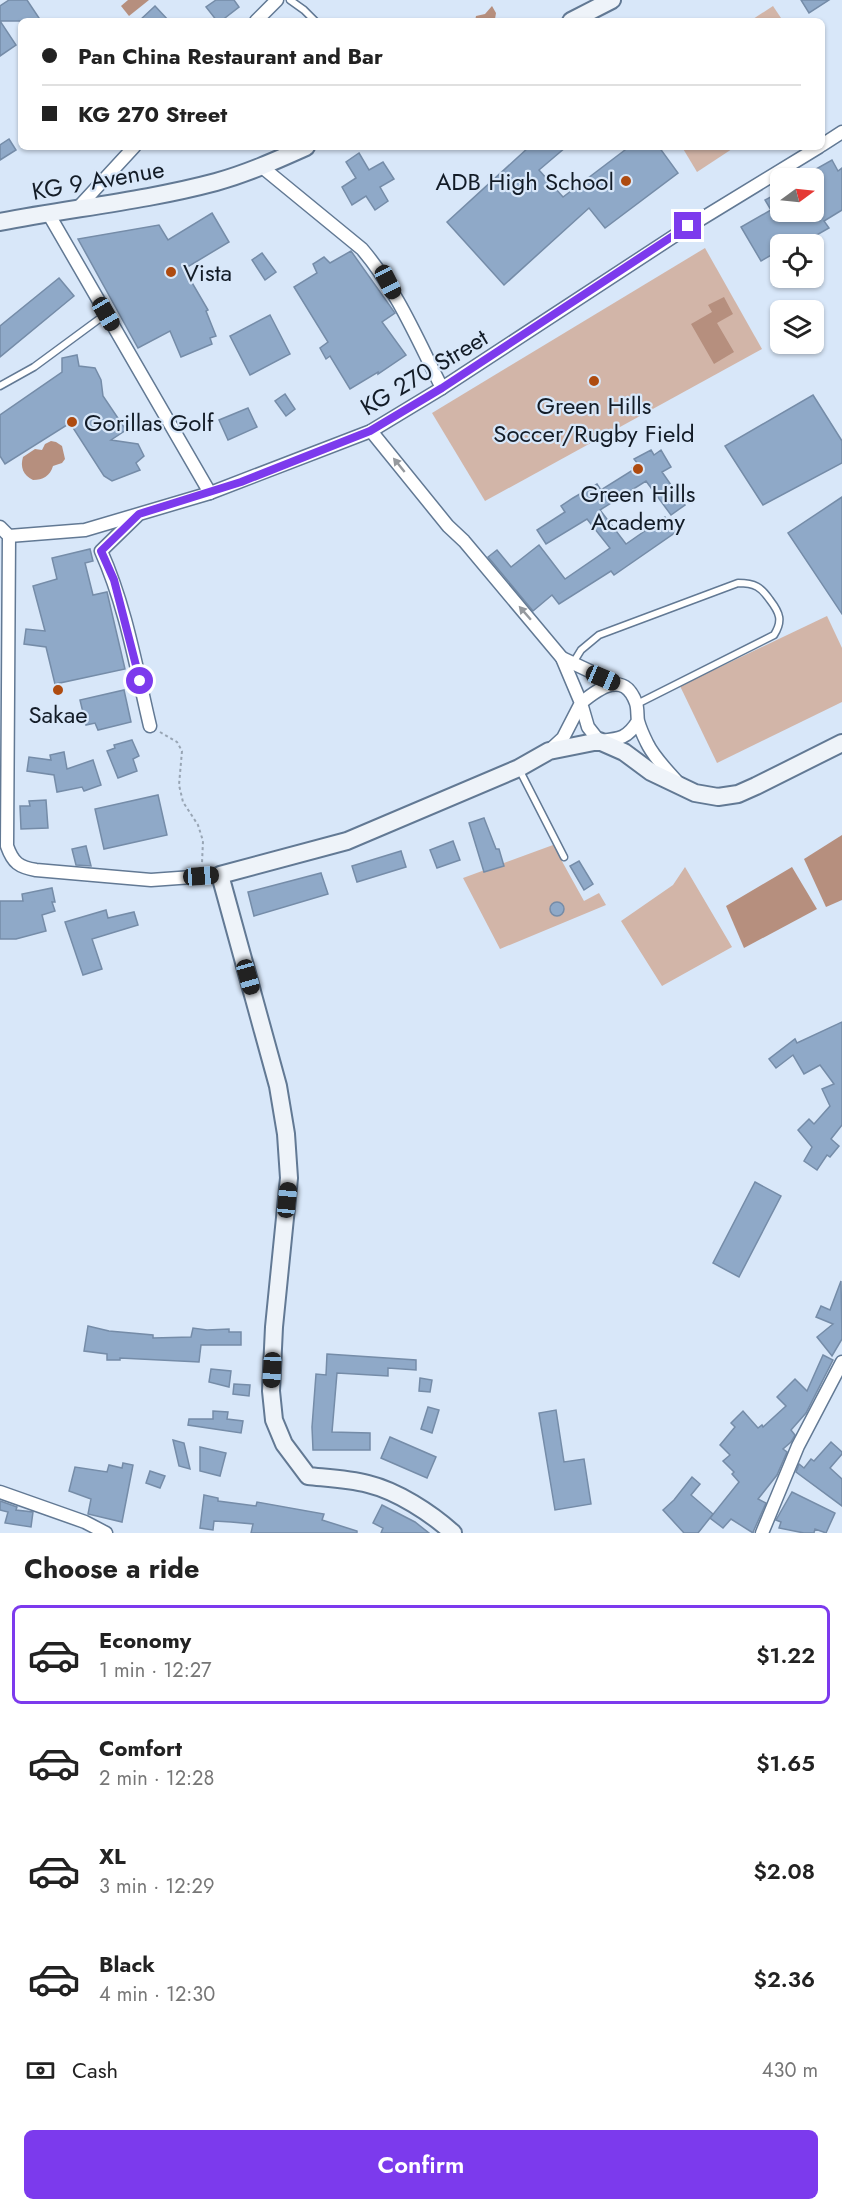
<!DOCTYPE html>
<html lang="en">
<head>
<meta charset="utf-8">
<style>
	:root { --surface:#fff; --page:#f6f6f6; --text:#222; --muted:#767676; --line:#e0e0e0; --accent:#7c3aed }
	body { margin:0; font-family:Jost,sans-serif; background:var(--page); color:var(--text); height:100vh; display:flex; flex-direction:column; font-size:22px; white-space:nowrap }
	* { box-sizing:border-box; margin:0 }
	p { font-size:20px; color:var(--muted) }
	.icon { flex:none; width:33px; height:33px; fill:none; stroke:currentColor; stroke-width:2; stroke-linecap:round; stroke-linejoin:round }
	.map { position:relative; height:1533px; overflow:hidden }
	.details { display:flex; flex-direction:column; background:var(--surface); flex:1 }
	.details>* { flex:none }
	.guide { position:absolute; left:18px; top:18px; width:807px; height:132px; border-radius:9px; box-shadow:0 2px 4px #0004; display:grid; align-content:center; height:132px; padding:0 24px; background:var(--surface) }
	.needle { width:39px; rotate:75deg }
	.fabs { position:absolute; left:770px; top:168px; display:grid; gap:12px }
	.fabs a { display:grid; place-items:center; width:54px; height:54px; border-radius:9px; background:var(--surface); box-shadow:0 2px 4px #0004; font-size:30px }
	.end { position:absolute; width:27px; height:27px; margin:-14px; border:8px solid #7c3aed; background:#fff; box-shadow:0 0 0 3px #fff }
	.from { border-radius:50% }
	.car { position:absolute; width:18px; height:36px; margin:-18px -9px; border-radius:8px; box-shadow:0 0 4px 2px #0007; background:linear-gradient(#222 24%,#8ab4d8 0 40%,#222 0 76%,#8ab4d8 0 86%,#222 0) }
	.guide b { display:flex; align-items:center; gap:21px; height:57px; font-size:22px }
	.guide b+b { border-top:2px solid var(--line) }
	.guide i { width:15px; height:15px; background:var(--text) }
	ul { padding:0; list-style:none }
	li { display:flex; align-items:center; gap:18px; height:99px; margin:0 12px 9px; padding:0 12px; border:3px solid transparent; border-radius:9px }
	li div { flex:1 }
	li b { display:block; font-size:22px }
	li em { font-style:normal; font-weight:600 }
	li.on { border-color:var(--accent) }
	li>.icon { width:54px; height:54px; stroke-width:1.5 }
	h2 { padding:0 24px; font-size:27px; line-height:72px }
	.pay { display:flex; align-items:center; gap:15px; height:66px; padding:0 24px; font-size:22px }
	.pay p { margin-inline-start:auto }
	.primary-button { display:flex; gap:12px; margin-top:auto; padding:12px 24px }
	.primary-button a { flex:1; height:69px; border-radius:9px; background:var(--accent); color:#fff; font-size:24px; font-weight:600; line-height:69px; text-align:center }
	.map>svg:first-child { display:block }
	.green { fill:#d2b5a8 }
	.water { fill:#b68f7e }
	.building { fill:#8fa9c8; stroke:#758ca8; stroke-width:1.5 }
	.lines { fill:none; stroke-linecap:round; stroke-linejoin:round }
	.lane-casing { stroke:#627994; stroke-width:9 }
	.street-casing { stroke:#627994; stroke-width:15 }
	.secondary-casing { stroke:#627994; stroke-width:20 }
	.path { stroke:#98a5b4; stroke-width:2; stroke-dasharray:3 3; stroke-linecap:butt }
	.lane { stroke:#fff; stroke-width:6 }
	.street { stroke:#fff; stroke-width:12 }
	.secondary { stroke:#eef3f9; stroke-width:16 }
	.oneway { fill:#95999e }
	.route { stroke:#7c3aed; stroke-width:8 }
	.poi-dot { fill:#ae4b10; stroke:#d8e7f9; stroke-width:2 }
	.labels { text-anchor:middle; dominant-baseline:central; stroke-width:4.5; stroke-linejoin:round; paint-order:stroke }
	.street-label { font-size:24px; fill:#131c27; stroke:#d8e7f9 }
	.poi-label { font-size:24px; fill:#131c27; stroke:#d8e7f9 }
</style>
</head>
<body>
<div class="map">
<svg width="842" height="1533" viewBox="0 0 842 1533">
	<rect width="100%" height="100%" fill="#d8e7f9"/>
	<g class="green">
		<path d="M773,6L783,21H750Z"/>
		<path d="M682,147H735L697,172Z"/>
		<path d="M705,248L762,349L485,501L432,413Z"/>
		<path d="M827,616L842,648V702L717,763L680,686Z"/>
		<path d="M553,845L584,901L599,893L606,905L500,949L463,878Z"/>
		<path d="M685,867L732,947L662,986L621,921L673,885Z"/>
	</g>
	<g class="water">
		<path d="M128,0H149L129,16L121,6Z"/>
		<path d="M492,6L496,13L495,19L475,21L476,16L485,14Z"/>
		<path d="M724,297L733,314L717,323L734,352L714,364L691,324L712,312L708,305Z"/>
		<path d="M51,441L56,442L62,446L65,459L62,463L53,466C50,476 43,480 33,480C23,475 20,467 23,457L35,449L42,450L45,444Z"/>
		<path d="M842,835V900L826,907L804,859Z"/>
		<path d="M792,867L817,909L744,948L726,906Z"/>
	</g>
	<g class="building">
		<path d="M9,0H27L41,21H0L16,45L0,56V6Z"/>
		<path d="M216,0H234L239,7L221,21H217L206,7Z"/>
		<path d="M801,0H829L809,13Z"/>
		<path d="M155,6L169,21H139Z"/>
		<path d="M9,139L16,150L0,160V145Z"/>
		<path d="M529,147H566L539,170L563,197L629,147H659L678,173L605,228L589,208L504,285L447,222Z"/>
		<path d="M359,153L369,170L383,162L394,179L380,187L388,201L375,210L366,196L352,205L342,187L356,178L346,162Z"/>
		<path d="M832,160L838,171L842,168V210L824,221L829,228L801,244H780V250L761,261L741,227L771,210L765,200L780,192V212H813V178H800Z"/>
		<path d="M212,213L229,242L184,269L208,310L206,311L216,336L210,338L212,344L181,357L170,331L138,348L78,239L159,225L168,240Z"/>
		<path d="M351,251L395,313L382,322L406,355L378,374V372L350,389L330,356L326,359L320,348L328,342L294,287L317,273L313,264L324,257L330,263Z"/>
		<path d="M262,253L276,272L265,280L252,260Z"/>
		<path d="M59,278L74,296L0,357V326Z"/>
		<path d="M270,315L290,354L250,375L230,336Z"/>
		<path d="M77,355L79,366L95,368L101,380L103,396L126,430L111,440L138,444L144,456L136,463L140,470L112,481L104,476L70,423L5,464L0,456V415L62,372V358Z"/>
		<path d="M285,394L295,409L286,416L275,401Z"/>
		<path d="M813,395L842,441V463L763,505L725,446Z"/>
		<path d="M248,408L257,427L228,440L219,420Z"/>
		<path d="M651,450L654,455L661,450L671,467L662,472L685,505L671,515L646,481L600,510L626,544L665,517L676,532L614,575L611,571L559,604L552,595L533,611L488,557L497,550L511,567L539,545L565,579L610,548L587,519L546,544L537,530L565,512L561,506L573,498L597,484L601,490L633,470L632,468L638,464L634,459Z"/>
		<path d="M842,497V614L788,533Z"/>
		<path d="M90,549L93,561L85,563L93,595L107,592L125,669L55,684L46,647L24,644L26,629L45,631L33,586L57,579L52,558Z"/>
		<path d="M124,690L131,722L98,730L95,723L86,725L80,700Z"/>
		<path d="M132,740L139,756L133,759L137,771L118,778L107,751L115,748L114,745Z"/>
		<path d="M64,752L67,769L93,760L101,785L84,791L82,787L57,792L54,775L27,771L29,757L51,760L50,755Z"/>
		<path d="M158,795L167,835L104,849L95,809Z"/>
		<path d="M46,800L48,828L21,829L20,806H30L29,801Z"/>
		<path d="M484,818L496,849H499L504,866L484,872L469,823Z"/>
		<path d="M453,841L460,860L437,868L430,850Z"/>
		<path d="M86,846L91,866L76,865L72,849Z"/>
		<path d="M401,851L406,867L357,882L352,866Z"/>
		<path d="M579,861L593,884L584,890L570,866Z"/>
		<path d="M321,873L328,894L254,916L248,892Z"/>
		<path d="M52,888L55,902H52L55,911L42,915L46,931L16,939H0V901H23L22,894Z"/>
		<circle cx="557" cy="909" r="7"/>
		<path d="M106,910L108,918L134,912L138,925L92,939L102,969L83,975L65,922Z"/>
		<path d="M842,1022V1125L831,1139L839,1146L830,1157L827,1155L817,1170L804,1161L812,1147L798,1130L809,1119L814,1124L830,1106L822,1089L834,1084L820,1065L804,1074L793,1055L776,1068L769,1059L795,1039L797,1043Z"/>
		<path d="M755,1182L781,1196L739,1277L713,1263Z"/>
		<path d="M841,1281L842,1339L832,1356L817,1337L833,1324L816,1317L821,1306L830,1310Z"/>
		<path d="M88,1326L109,1331L153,1335V1338L191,1337L193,1328L207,1330L229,1329V1332H241V1345H201L199,1362L120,1358V1360H107V1354L84,1351Z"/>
		<path d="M327,1354L416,1360V1370L388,1368V1376L337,1373L332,1432L370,1433V1450H313L312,1427L316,1374L326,1375Z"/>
		<path d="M823,1355L833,1360L806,1413L791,1430L795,1435L791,1442L783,1449L787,1452L777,1475L758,1499L766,1503L754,1530L753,1533L731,1519L723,1528L710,1518L739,1482L732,1474L734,1472L723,1461L730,1455L720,1445L735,1427L731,1423L743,1411L758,1428L762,1425L763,1427L786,1406L777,1397L795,1379L807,1391Z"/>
		<path d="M211,1369L231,1371L229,1387L209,1382Z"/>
		<path d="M420,1378L432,1380L430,1392L419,1391Z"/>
		<path d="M234,1384L250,1385L249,1396L233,1394Z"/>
		<path d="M428,1407L439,1410L432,1433L421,1429Z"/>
		<path d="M556,1410L564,1462L584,1459L591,1504L555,1510L539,1413Z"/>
		<path d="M213,1411L228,1412L227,1419L243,1421L241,1433L188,1425L189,1419H213Z"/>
		<path d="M390,1437L436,1457L427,1478L381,1458Z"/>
		<path d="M173,1440L184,1443L190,1469L179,1466Z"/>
		<path d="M831,1442L842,1452V1454L830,1468L842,1479V1506L796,1472L799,1464L804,1468L811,1459L814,1461Z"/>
		<path d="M200,1447L226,1453L220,1476L200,1471Z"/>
		<path d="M123,1463L133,1465L122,1522L88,1514L91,1499L69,1491L75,1467L107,1472L109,1465L122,1468Z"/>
		<path d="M150,1471L165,1476L160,1488L146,1483Z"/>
		<path d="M692,1477L700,1484L691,1495L713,1514L698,1533H684L663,1510L674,1500Z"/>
		<path d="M792,1492L835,1513L826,1533L815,1529L814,1533H804L779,1528L781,1522L776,1520Z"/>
		<path d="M204,1495L218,1498V1501L256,1506L257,1502L324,1514L322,1520L357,1531V1533H251L253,1524L231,1522L214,1521L213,1530L200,1528Z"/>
		<path d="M0,1501L17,1507L16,1510L33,1512L31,1527L5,1523L8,1512L0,1510Z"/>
		<path d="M382,1505L415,1522L429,1533H381L383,1528L373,1523Z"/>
	</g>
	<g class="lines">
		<defs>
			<g id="lane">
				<path d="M290,0L304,10L315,21"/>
				<path d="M0,386L34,367L106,314"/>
				<path d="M573,663L581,650L599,635L738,583C755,583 761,587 770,600C780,613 783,621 774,635L637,704"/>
				<path d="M519,769L564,857"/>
			</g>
			<g id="street">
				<path d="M256,21L277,0"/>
				<path d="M822,145L842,132"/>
				<path d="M262,167L362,249C397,290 418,341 442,388"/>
				<path d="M76,210L134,147"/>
				<path d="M48,213L210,493"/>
				<path d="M371,431L448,526L464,541L562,658L581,703L563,738L550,750"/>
				<path d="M137,516L101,551C126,607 136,667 150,726"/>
				<path d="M0,527L9,536L7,846C13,863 19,867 36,870L151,880L220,875"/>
				<path d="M9,536L85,530L210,493L371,431L442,388L688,227L819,147"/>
				<path d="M562,658L615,683"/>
				<path d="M638,721C627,739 619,739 599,741L588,727L581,703C599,688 624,670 636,703C638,709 637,716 638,721C640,728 644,737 647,743C654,758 668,771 679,784"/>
				<path d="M0,1492L85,1522L106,1533"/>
				<path d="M762,1533L798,1446L842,1362"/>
			</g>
			<g id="secondary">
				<path d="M571,21L612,0"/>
				<path d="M0,222C72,208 145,201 216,182C248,173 277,160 306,147"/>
				<path d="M453,1533C431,1513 397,1491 368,1484C349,1479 327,1478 308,1476L284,1444L274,1420L271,1391L274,1327L289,1178L286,1134L278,1086L220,875L347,841L519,768L549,751L599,741L624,752L651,772L695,793L718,797L738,794L756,786L842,743"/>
			</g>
		</defs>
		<use href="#lane" class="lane-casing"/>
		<use href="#street" class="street-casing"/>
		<use href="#secondary" class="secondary-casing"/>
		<path class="path" d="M160,732L177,742L182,751L179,785L183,802L198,825L203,841L202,863"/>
		<use href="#lane" class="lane"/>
		<use href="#street" class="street"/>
		<use href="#secondary" class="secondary"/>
	</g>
	<defs><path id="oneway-solid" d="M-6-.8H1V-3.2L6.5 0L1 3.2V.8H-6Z" transform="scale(1.5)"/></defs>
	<g class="oneway">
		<use href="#oneway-solid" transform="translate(399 465) rotate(-129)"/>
		<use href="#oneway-solid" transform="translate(525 613) rotate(-131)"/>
	</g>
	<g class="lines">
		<path class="route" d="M140,681L114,580L101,551L139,514L241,482L370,431L442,388L688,226"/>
	</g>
	<g class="poi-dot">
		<circle cx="626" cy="181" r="6"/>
		<circle cx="171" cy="272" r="6"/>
		<circle cx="594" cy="381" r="6"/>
		<circle cx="72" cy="422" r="6"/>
		<circle cx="638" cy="469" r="6"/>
		<circle cx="58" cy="690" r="6"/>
	</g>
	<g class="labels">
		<g class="street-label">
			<text transform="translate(98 180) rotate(-10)">KG 9 Avenue</text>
			<text transform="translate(424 372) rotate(-31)">KG 270 Street</text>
		</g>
		<g class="poi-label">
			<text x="614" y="181" text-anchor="end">ADB High School</text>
			<text x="183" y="272" text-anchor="start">Vista</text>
			<text x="594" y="405">Green Hills<tspan x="594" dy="28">Soccer/Rugby Field</tspan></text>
			<text x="84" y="422" text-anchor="start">Gorillas Golf</text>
			<text x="638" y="493">Green Hills<tspan x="638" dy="28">Academy</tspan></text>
			<text x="58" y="714">Sakae</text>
		</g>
	</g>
</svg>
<div class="fabs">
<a><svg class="needle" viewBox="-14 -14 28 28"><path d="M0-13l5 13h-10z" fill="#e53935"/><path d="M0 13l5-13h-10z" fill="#767676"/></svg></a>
<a><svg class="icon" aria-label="locate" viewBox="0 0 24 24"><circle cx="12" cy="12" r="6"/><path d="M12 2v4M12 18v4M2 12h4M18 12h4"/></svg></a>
<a><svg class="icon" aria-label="layers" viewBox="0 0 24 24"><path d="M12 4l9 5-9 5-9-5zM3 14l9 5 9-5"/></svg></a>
</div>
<i class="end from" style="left:140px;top:681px"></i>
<i class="end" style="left:688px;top:226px"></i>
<i class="car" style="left:388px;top:282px;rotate:153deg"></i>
<i class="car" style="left:106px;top:314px;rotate:150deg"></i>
<i class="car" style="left:603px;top:678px;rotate:113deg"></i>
<i class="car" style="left:201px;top:876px;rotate:86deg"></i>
<i class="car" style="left:248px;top:977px;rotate:164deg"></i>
<i class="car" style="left:287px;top:1200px;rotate:6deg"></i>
<i class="car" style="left:272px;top:1370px;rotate:183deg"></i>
<div class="guide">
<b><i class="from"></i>Pan China Restaurant and Bar</b>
<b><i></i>KG 270 Street</b>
</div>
</div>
<section class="details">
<h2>Choose a ride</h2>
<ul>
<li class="on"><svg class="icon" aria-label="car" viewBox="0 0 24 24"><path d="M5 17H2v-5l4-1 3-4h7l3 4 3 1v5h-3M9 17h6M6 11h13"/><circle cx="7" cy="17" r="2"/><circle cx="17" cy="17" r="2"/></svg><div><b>Economy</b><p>1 min · 12:27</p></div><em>$1.22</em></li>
<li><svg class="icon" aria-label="car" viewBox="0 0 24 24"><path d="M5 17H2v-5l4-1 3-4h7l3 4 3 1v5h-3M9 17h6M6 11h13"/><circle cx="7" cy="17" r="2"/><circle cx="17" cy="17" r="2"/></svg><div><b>Comfort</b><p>2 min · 12:28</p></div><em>$1.65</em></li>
<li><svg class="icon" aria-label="car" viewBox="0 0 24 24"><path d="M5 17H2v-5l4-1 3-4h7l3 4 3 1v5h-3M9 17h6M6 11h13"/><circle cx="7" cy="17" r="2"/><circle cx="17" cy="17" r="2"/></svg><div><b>XL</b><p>3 min · 12:29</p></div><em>$2.08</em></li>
<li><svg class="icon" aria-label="car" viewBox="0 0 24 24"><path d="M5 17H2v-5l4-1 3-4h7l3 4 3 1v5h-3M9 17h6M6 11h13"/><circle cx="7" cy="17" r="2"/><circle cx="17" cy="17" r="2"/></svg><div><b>Black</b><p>4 min · 12:30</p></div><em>$2.36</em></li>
</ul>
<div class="pay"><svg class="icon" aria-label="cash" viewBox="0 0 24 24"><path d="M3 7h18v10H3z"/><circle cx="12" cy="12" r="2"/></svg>Cash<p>430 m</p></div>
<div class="primary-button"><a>Confirm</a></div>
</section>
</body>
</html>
